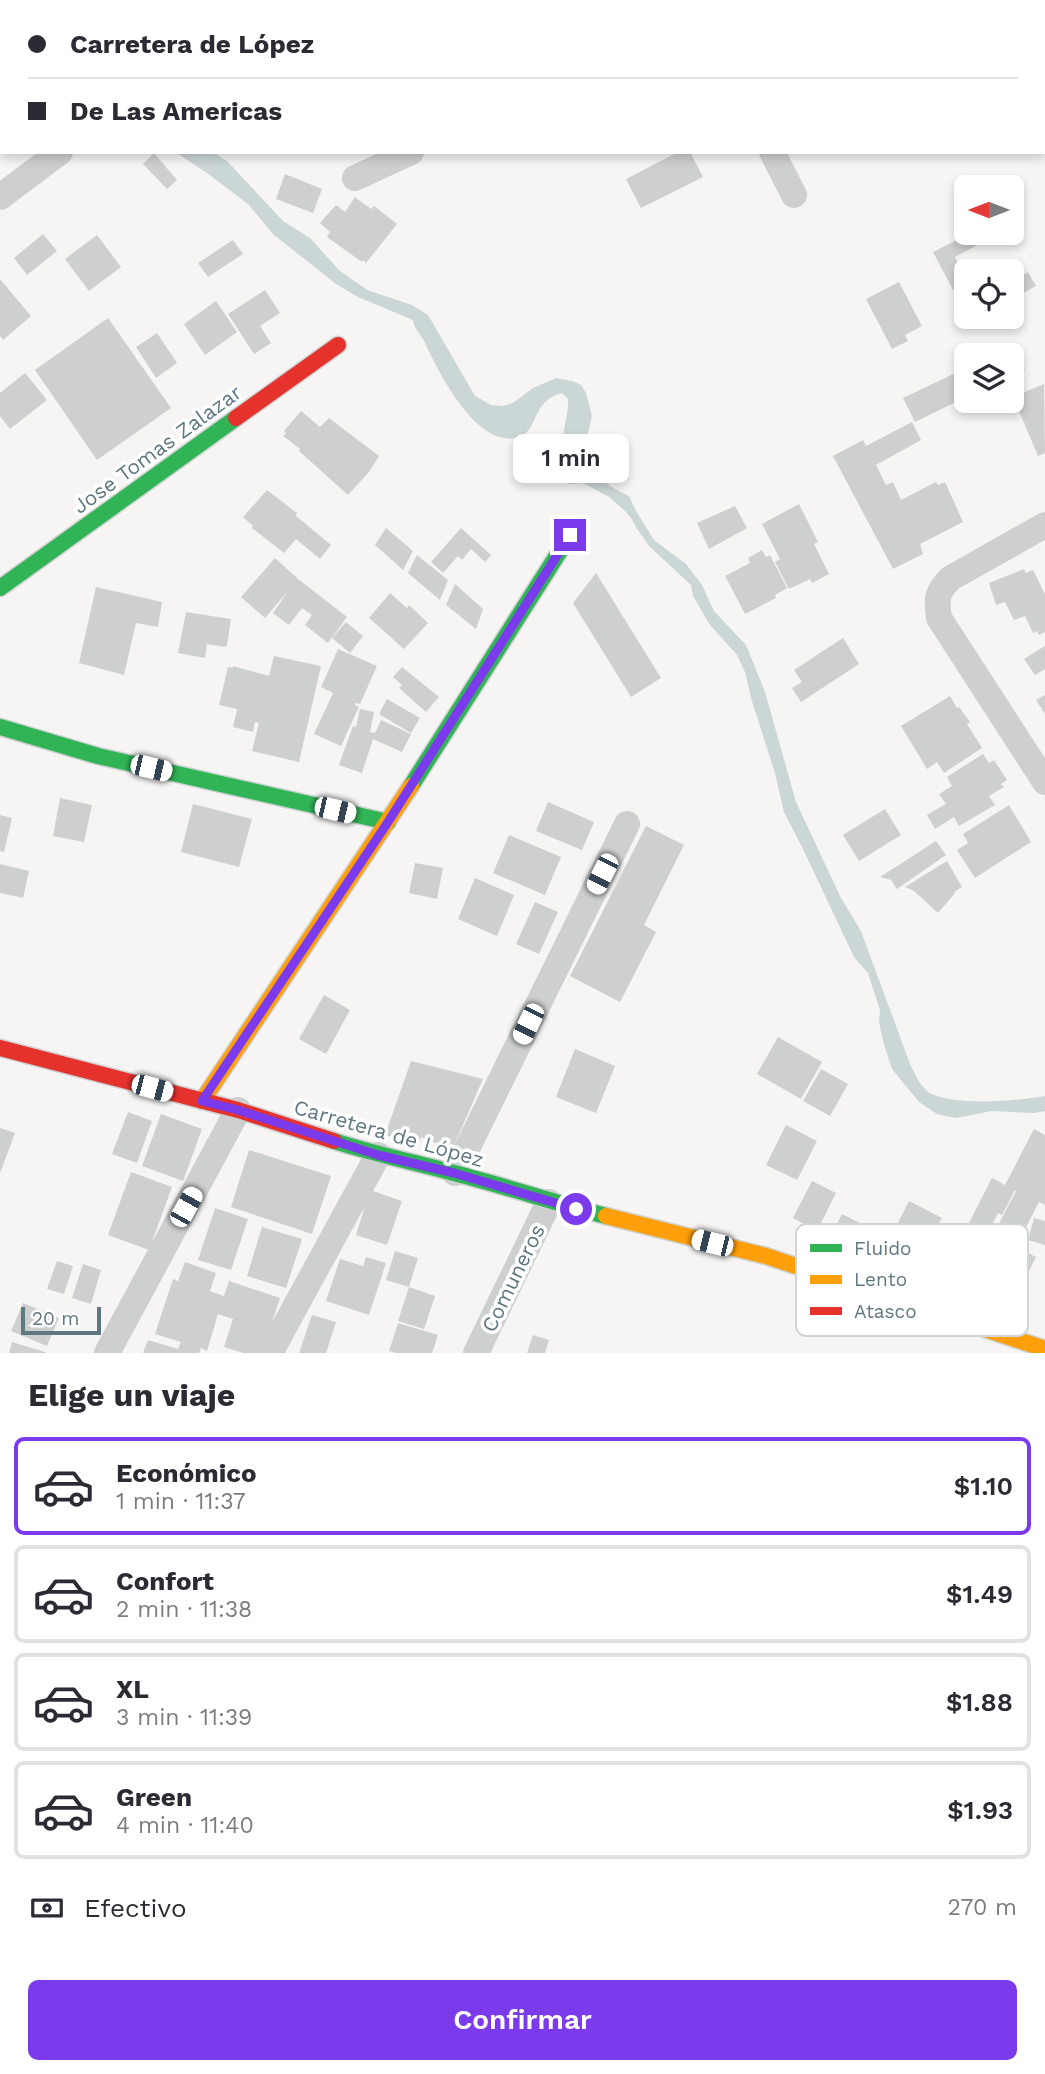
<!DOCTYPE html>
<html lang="es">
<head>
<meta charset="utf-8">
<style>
	:root { --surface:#fff; --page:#f7f7f7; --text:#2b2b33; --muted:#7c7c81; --line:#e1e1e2; --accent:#7c3aed }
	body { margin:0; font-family:"Work Sans",sans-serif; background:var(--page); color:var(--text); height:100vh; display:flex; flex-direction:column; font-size:26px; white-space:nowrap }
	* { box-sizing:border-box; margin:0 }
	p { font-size:23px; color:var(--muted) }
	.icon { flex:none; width:38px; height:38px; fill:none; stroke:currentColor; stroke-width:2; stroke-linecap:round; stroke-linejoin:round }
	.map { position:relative; height:1353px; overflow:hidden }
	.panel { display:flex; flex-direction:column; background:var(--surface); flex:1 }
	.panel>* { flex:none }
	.top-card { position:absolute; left:0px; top:0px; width:1046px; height:154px; box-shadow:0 4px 10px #0003; display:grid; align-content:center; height:154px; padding:0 28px; background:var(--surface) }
	.needle { width:46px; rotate:270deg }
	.buttons { position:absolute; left:954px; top:175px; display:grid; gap:14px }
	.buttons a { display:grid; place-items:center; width:70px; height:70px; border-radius:10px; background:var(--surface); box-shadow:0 4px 10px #0003; font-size:35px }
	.scale { position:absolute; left:21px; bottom:18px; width:80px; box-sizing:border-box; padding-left:7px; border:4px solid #5f7781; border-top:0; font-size:19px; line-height:24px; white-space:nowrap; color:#5f7781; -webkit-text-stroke:5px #fff; paint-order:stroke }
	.end { position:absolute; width:32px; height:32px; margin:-16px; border:9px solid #7c3aed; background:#fff; box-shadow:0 0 0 4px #fff }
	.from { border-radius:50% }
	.bubble { position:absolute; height:49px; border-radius:10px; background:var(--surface); box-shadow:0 4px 10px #0003; font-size:23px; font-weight:600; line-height:49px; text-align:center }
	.car { position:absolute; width:21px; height:42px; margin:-21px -10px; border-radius:9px; box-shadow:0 0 5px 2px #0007; background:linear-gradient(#fff 24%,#345 0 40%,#fff 0 76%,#345 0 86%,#fff 0) }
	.top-card b { display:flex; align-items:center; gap:24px; height:66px; font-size:26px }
	.top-card b+b { border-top:2px solid var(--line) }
	.top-card i { width:18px; height:18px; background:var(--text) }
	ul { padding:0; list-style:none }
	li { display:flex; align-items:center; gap:21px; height:98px; margin:0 14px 10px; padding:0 14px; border:4px solid var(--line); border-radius:10px }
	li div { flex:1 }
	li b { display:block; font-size:26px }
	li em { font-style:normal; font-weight:600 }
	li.active { border-color:var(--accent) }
	li>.icon { width:63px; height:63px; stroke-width:1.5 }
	h2 { padding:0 28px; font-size:32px; line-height:84px }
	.pay { display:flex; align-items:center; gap:18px; height:77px; padding:0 28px; font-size:26px }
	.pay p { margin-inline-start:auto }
	.primary-button { display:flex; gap:14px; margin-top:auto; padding:14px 28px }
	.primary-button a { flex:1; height:80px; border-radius:10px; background:var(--accent); color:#fff; font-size:28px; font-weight:600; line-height:80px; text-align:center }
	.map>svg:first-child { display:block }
	.water { fill:#cbd6d7 }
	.building { fill:#ced0d0 }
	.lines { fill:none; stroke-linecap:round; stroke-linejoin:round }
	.fast-casing { stroke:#cfd2d3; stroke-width:19 }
	.slow-casing { stroke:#cfd2d3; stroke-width:19 }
	.jam-casing { stroke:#cfd2d3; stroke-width:19 }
	.street { stroke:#cecfcf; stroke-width:26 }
	.fast { stroke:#30b455; stroke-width:16 }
	.slow { stroke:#ff9f0a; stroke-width:16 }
	.jam { stroke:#e5322d; stroke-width:16 }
	.route { stroke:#7c3aed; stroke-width:9 }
	.labels { text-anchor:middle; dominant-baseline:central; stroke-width:7; stroke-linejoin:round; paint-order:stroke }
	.street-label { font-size:21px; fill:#5f7781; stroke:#fff }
	.key { fill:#fff; stroke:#cfd6d9; stroke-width:2 }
	.key-label { font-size:19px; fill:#5f7781 }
</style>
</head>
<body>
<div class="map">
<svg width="1045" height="1353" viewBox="0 0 1045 1353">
	<rect width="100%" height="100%" fill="#f6f5f4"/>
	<path class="water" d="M175,152H213L227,161L283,221L310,238L339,270L367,290L412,305L428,315L475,396L491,405L503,406L513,403L533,388L556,378L572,381L581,385L586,393L592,416L588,433L579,455L581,466L615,489L629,496L636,511L654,540L686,564L702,585L714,611L746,645L765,692L796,802L841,898L861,931L910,1064C915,1074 921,1089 932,1094C958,1106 1016,1101 1045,1096V1111L1034,1113L992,1111L956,1118L937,1114L919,1102L892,1069L883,1041L879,1022L880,1010L868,973L854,957L802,847L784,812L775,773L751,698L745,672L737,655L710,625L693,596L691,585L650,547L637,529L631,518L625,511L609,497L583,483L569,484L564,481L560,475V453L568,408V399L562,393C531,401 539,430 519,437C477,450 439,373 425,343C421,334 414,329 413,320L358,297L336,284L274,235L248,204L207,173Z"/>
	<g class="building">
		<path d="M678,152H690L703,177L641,208L626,179Z"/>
		<path d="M154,153L177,180L167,189L143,164Z"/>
		<path d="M285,174L322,189L313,213L276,199Z"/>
		<path d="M355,197L371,209L374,206L397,224L366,263L363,260L362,262L327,237L330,232L320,223L336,205L345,212Z"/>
		<path d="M971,233H1000L955,257L966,278V283L953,290L933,252Z"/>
		<path d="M43,234L57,251L27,275L14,258Z"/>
		<path d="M97,235L121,267L89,291L65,259Z"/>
		<path d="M233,240L243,254L208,277L198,263Z"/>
		<path d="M1028,272L1036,286L1012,299V281Z"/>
		<path d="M0,279L31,316L3,340L0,336Z"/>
		<path d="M899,282L922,326L905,335L908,341L892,349L866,299Z"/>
		<path d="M265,290L280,313L260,326L271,343L254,354L228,314Z"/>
		<path d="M216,301L237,332L205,355L184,324Z"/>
		<path d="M108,318L171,408L97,460L35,370Z"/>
		<path d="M157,333L177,363L156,378L136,347Z"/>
		<path d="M1014,345L1025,369L1012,375V355H993Z"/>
		<path d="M966,368V397L915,422L903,398Z"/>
		<path d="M25,373L47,400L10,429L0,416V393Z"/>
		<path d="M1044,384L1045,453L1038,456L1013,397Z"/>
		<path d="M301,411L320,427L329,418L379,456L369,472L348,495L299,451L300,449L283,436L286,433L284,431Z"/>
		<path d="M912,422L921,440L876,465L886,485L893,482L901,500L936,482L938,485L945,482L963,522L920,544L923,554L893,569L833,456L863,440L866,446Z"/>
		<path d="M267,490L297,513L295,517L296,516L331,545L320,559L296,539L284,553L252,528L253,526L243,517Z"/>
		<path d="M799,504L818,542L814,544L829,574L812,583L810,579L789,589L775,562L780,559L762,524Z"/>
		<path d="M735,506L747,528L709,549L697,523Z"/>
		<path d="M386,528L413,551L403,570L375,545Z"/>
		<path d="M461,528L491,555L485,562L471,549L462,560L458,556L443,573L431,562Z"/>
		<path d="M762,550L766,557L770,555L787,588L775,595L776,598L745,614L725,576L750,563L748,558Z"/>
		<path d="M417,555L448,580L440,600L408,573Z"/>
		<path d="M275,558L298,579L347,617L328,643L305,625L312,615L302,608L289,625L273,613L289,590L265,618L241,597Z"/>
		<path d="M1024,569L1026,573L1033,570L1045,594V632L1039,635L1037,631L1033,633L1025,616L1014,620L1005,602L996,605L989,583Z"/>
		<path d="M596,573L661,678L631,697L573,603Z"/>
		<path d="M455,584L483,609L476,629L446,605Z"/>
		<path d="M96,587L162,602L158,627L136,623L124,675L79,663Z"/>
		<path d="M390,593L407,608L409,605L428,623L404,649L369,618Z"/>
		<path d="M186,612L231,619L227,645L225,647L207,644L205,658L178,653Z"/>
		<path d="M346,622L363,636L350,653L332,638Z"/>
		<path d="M843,638L859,664L801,702L792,688L802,682L794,670Z"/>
		<path d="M1045,646V669L1035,675L1024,659Z"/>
		<path d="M338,649L377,666L360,704L356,703L355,705L359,707L341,746L314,734L333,693L321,687Z"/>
		<path d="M274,656L321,666L299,762L252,751L259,723L255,722L253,732L233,727L237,709L219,705L228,667L233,668V666L269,676Z"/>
		<path d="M402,667L439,697L426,712L399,688L402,685L393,677Z"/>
		<path d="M1045,695V714L1036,700Z"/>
		<path d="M950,696L957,708L959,707L970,722L967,724L982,748L944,773L937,762L927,769L901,726Z"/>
		<path d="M387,699L420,718L411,733L379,714Z"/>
		<path d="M360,709L374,712L370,732L375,733L381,720L411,734L402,752L373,739L362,773L339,765L353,726L356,727Z"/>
		<path d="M983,754L989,763L994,760L1007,780L1001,784L1004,787L989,796L995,805L959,826L954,817L935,829L927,815L946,804L939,794L952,786L947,777Z"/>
		<path d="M60,798L92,805L84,842L53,836Z"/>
		<path d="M548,802L594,822L582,850L536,831Z"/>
		<path d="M193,804L252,819L239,867L181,852Z"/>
		<path d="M1009,805L1031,842L975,878L957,850L968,843L963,834Z"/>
		<path d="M885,809L901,835L859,861L843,835Z"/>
		<path d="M0,815L12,818L4,852L0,851Z"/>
		<path d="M646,826L684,845L644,925L656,932L620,1002L570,976Z"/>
		<path d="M509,835L561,857L545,895L493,873Z"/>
		<path d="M936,841L946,855L897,889L891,880L880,877Z"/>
		<path d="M947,861L962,887L954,892L955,893L938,913L914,891L905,887Z"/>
		<path d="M415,863L443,868L437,899L409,893Z"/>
		<path d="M0,864L29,871L23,898L0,893Z"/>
		<path d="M475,878L514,895L497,936L458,919Z"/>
		<path d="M535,902L558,912L539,954L516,944Z"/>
		<path d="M324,995L350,1010L326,1054L299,1039Z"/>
		<path d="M778,1037L822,1062L801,1099L757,1074Z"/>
		<path d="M575,1049L615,1066L596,1113L556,1097Z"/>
		<path d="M411,1061L483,1079L452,1150L421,1137L419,1144L385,1135Z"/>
		<path d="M821,1069L848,1084L830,1116L803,1101Z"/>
		<path d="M128,1112L152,1121L137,1163L112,1154Z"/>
		<path d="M161,1114L202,1129L183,1181L142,1166Z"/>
		<path d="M786,1125L817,1141L797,1180L766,1165Z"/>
		<path d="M0,1128L15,1133L0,1173Z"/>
		<path d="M1034,1129L1045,1135V1205L1039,1202L1016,1247L1036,1257L1020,1289L993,1275L1009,1243L993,1235L1016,1191L1015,1190L1002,1215L998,1213L964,1281L920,1260L909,1283L876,1266L909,1201L942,1218L935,1230L959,1242L992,1178L1005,1185Z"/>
		<path d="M249,1150L331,1176L312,1234L231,1207Z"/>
		<path d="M131,1172L172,1187L149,1250L108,1235Z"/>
		<path d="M812,1181L836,1193L817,1231L793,1218Z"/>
		<path d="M370,1190L402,1201L387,1245L356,1235Z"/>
		<path d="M215,1208L248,1219L231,1270L198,1260Z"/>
		<path d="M842,1214L887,1237L875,1261L854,1251L844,1271L827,1262L838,1242L830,1238Z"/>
		<path d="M1034,1218L1045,1221V1245L1028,1240Z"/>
		<path d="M262,1227L302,1239L286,1288L247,1276Z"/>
		<path d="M395,1251L418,1258L409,1287L386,1280Z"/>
		<path d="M366,1257L386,1263L369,1315L326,1301L340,1259L363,1266Z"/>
		<path d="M57,1261L73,1266L64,1294L47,1289Z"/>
		<path d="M185,1262L216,1273L210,1291L224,1296L229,1281L280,1298L262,1353H243L224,1347L233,1319L218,1314L207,1351L201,1348L199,1353H143L148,1340L178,1349L181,1342L155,1334L173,1279L178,1281Z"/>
		<path d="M83,1264L101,1270L91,1304L72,1298Z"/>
		<path d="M409,1287L435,1296L424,1329L398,1321Z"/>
		<path d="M23,1303L59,1318L47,1346L11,1331Z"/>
		<path d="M312,1315L336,1322L326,1353H299Z"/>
		<path d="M398,1323L438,1335L432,1353H396L389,1351Z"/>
		<path d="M533,1335L549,1340L545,1353H527Z"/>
		<path d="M12,1342L45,1352V1353H9Z"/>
	</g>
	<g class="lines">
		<defs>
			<g id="fast">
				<path d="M0,588L236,418"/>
				<path d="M0,727L98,756L388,822"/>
				<path d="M411,786L570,535"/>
				<path d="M334,1141C374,1154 414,1162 454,1173C505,1186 555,1203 606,1216"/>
			</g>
			<g id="slow">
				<path d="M202,1101L411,786"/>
				<path d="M606,1216L766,1256L1045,1349"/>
			</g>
			<g id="jam">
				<path d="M236,418L338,345"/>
				<path d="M0,1048L238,1110L334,1141"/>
			</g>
		</defs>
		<use href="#fast" class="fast-casing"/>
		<use href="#slow" class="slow-casing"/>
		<use href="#jam" class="jam-casing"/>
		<g class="street">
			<path d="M692,0L693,2"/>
			<path d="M173,2L174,0"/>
			<path d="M772,152L794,195"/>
			<path d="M355,178L411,152"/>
			<path d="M0,197L60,152"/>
			<path d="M1045,525L951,578C937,591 936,599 939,618L1045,782"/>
			<path d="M455,1173L627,824"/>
			<path d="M107,1353L238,1110"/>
			<path d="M270,1353L378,1155"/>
			<path d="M476,1353L549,1202"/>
		</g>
		<use href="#fast" class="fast"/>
		<use href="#slow" class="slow"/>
		<use href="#jam" class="jam"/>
	</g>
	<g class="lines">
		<path class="route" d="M570,535L388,822L202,1101L238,1110L378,1155L454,1173L576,1209"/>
	</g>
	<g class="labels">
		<g class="street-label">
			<text transform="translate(157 449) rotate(-36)">Jose Tomas Zalazar</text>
			<text transform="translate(389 1133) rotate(16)">Carretera de López</text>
			<text transform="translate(513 1278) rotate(-64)">Comuneros</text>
		</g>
	</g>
	<rect x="796" y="1224" width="232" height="112" rx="10" class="key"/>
	<rect x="810" y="1244" width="32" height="8" fill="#30b455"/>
	<rect x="810" y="1275" width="32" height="9" fill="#ff9f0a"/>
	<rect x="810" y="1307" width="32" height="8" fill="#e5322d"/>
	<g class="key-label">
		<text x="854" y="1255">Fluido</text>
		<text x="854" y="1286">Lento</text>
		<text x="854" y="1318">Atasco</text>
	</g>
</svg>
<div class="buttons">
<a><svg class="needle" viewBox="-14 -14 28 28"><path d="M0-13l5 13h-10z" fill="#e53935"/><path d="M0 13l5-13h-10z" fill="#7c7c81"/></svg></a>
<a><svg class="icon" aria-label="locate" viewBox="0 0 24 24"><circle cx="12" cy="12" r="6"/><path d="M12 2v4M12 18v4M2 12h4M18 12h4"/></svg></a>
<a><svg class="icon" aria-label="layers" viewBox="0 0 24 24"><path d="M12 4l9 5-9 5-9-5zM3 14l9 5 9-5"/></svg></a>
</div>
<div class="scale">20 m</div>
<i class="end from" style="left:576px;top:1209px"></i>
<i class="end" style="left:570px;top:535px"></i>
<div class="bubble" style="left:513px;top:434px;width:116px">1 min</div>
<i class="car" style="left:151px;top:768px;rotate:103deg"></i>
<i class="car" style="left:335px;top:810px;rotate:103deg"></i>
<i class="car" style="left:602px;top:874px;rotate:207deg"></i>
<i class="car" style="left:528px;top:1024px;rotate:206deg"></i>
<i class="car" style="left:152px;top:1088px;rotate:105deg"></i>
<i class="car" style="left:186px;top:1207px;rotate:29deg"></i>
<i class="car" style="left:712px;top:1243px;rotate:284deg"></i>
<div class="top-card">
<b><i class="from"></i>Carretera de López</b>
<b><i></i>De Las Americas</b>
</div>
</div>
<section class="panel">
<h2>Elige un viaje</h2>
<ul>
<li class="active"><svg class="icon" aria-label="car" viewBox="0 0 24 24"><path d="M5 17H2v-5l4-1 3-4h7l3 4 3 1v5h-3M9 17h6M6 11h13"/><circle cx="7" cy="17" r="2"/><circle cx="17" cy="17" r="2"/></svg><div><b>Económico</b><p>1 min · 11:37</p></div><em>$1.10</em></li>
<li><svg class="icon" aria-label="car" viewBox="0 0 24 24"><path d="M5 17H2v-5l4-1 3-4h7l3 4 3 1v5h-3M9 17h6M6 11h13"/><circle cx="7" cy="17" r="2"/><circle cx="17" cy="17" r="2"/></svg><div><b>Confort</b><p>2 min · 11:38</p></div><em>$1.49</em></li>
<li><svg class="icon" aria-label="car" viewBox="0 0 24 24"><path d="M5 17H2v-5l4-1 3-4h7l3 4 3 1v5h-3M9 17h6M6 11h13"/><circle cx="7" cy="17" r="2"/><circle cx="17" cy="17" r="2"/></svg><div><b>XL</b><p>3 min · 11:39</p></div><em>$1.88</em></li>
<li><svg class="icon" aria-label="car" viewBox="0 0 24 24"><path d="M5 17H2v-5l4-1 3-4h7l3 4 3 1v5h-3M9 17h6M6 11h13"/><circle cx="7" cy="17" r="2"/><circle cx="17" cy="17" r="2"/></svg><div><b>Green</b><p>4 min · 11:40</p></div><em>$1.93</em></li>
</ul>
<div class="pay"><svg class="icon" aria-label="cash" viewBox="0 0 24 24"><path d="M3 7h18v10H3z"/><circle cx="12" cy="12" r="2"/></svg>Efectivo<p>270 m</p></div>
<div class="primary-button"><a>Confirmar</a></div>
</section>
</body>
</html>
